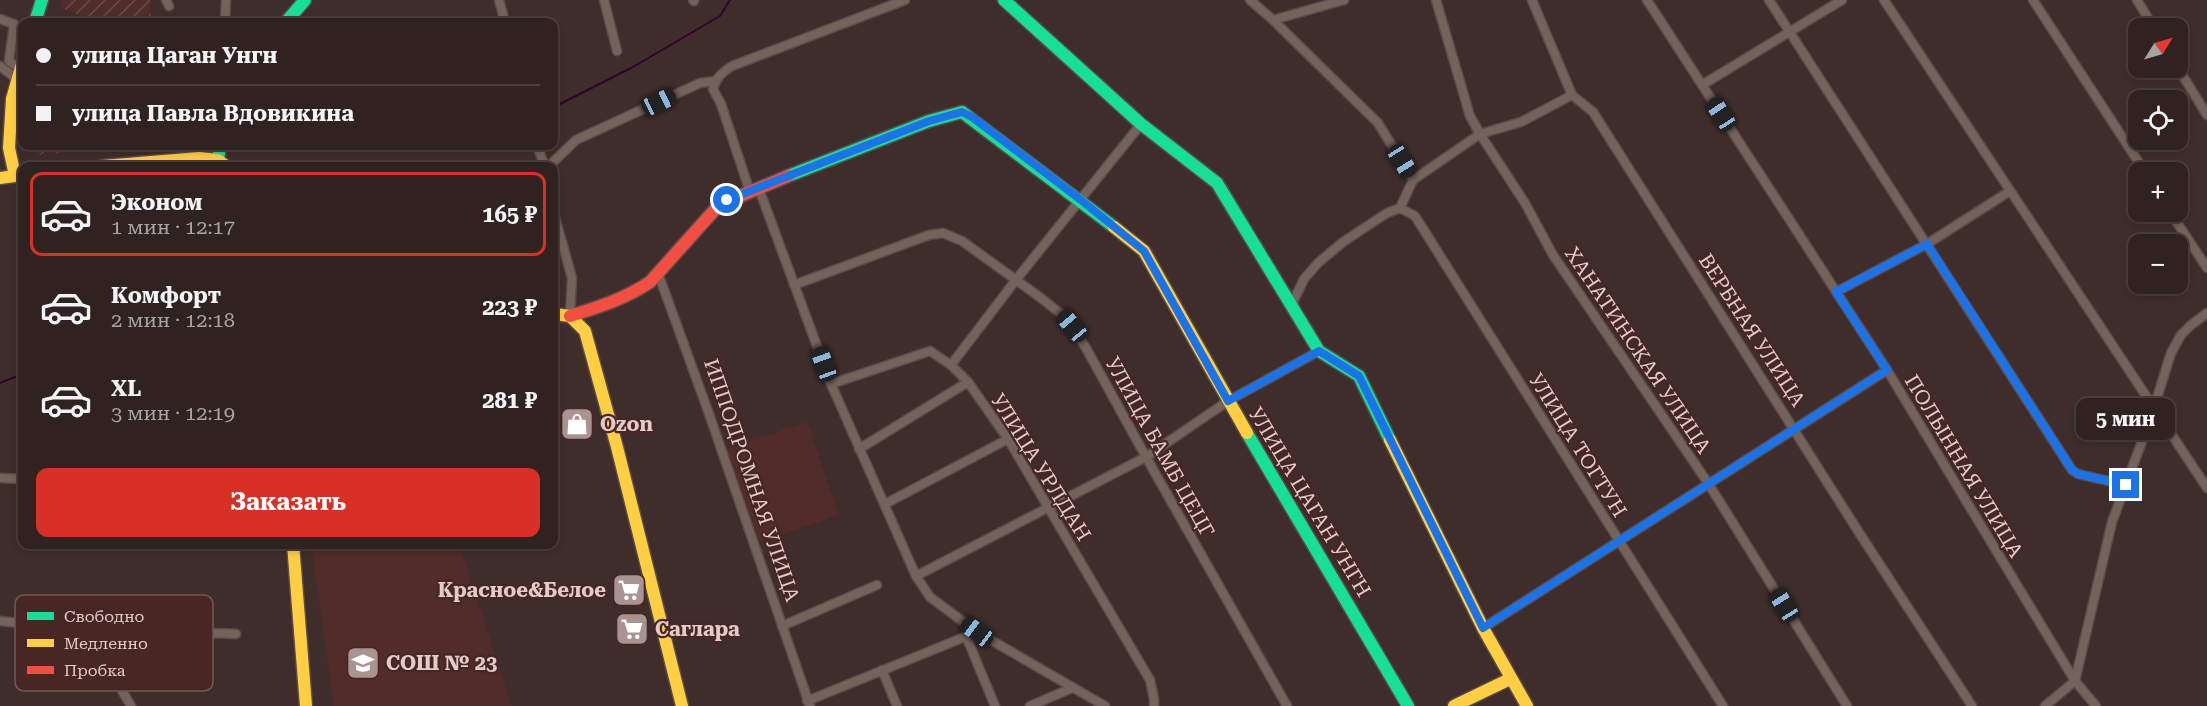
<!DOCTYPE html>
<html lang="ru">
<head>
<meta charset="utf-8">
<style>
	:root { --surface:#2f2220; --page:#3b2f2d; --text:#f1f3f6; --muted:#a7a4a5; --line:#4a3f3e; --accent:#d93025 }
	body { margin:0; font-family:"Roboto Serif",serif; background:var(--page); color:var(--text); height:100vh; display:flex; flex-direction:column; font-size:22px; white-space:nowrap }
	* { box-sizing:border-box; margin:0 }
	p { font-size:20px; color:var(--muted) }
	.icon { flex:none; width:33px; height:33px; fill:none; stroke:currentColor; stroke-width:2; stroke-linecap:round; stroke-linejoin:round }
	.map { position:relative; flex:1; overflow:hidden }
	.panel { position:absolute; left:18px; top:162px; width:540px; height:387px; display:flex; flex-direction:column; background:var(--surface); border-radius:12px; box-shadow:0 3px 9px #0003,0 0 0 2px var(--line) }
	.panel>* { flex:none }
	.banner { position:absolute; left:18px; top:18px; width:540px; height:132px; border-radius:12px; box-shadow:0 3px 9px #0003,0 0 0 2px var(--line); display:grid; align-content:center; height:132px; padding:0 18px; background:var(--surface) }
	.needle { width:39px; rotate:53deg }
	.fabs { position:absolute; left:2128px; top:18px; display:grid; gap:12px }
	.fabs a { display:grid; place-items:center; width:60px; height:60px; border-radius:12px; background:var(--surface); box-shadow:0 3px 9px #0003,0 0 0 2px var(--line); font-size:30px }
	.end { position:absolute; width:27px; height:27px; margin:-14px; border:8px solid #1a73e8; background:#fff; box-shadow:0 0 0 3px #fff }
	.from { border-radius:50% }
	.bubble { position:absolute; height:42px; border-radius:12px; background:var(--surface); box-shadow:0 3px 9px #0003,0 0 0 2px var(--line); font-size:20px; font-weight:700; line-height:42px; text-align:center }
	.car { position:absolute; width:18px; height:36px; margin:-18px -9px; border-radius:8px; box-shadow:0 0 4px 2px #0007; background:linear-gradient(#222 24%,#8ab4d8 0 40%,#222 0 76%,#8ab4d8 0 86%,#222 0) }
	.banner b { display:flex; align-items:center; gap:21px; height:57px; font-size:22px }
	.banner b+b { border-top:2px solid var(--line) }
	.banner i { width:15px; height:15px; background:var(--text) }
	ul { padding:10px 0 0; list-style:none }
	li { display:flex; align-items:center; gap:18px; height:84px; margin:0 12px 9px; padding:0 6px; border:3px solid transparent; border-radius:12px }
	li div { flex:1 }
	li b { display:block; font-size:22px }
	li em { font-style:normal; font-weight:700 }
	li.selected { border-color:var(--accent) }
	li>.icon { width:54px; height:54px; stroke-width:1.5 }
	.button { display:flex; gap:12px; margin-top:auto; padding:12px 18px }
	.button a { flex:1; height:69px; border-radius:12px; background:var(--accent); color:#fff; font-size:24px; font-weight:700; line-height:69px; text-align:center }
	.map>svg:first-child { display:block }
	.built { fill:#512c28 }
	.industrial { fill:url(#industrial-furrows) }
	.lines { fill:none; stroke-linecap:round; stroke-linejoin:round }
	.stream { stroke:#30042a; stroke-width:2 }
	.street-casing { stroke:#5b4b49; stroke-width:11 }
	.fast-casing { stroke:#5b4b49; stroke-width:15 }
	.slow-casing { stroke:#5b4b49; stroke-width:15 }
	.jam-casing { stroke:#5b4b49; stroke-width:15 }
	.street { stroke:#73635b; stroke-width:8 }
	.fast { stroke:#16e098; stroke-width:12 }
	.slow { stroke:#ffcf43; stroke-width:12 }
	.jam { stroke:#f24e42; stroke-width:12 }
	.route { stroke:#1a73e8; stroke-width:8 }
	.labels { text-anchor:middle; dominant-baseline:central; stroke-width:4.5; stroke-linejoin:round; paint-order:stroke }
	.street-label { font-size:20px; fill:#e2ccc9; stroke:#472623 }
	.poi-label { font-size:20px; font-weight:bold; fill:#e2ccc9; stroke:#472623; text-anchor:start }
	.key { fill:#472623; stroke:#765855; stroke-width:1.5 }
	.key-label { font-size:16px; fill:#e2ccc9 }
</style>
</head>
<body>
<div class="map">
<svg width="2207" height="706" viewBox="0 0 2207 706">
	<defs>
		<pattern id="industrial-furrows" width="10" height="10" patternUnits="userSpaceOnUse" patternTransform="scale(1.5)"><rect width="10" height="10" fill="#512c28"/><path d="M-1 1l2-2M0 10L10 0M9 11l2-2" fill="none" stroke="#6a4946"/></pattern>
	</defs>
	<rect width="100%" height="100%" fill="#3f2d2b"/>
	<g class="built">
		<path d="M807,422L839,515L759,542L727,449Z"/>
		<path d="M311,545H459L512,706H334Z"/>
	</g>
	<g class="industrial">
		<path d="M63,0H150L151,22H80L82,16L61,8Z"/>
		<path d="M35,146H145L36,155Z"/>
	</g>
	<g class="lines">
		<g class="stream">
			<path d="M554,107L633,67L720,16L730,0"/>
			<path d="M185,146V150"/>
			<path d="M0,383L22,374"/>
		</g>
		<defs>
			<g id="street">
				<path d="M166,0L169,6"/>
				<path d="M499,0L505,22"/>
				<path d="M604,0L617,51"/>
				<path d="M693,0L694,1"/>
				<path d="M1250,0L1273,20L1378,123L1413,180"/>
				<path d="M1436,0L1470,116L1480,134L1525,203L1553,255L1708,483L1847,706"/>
				<path d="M1532,0L1572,95L1593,112L1858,531L1972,706"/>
				<path d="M1647,0L1887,370L2075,681L2096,706"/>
				<path d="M1769,0L2072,470L2078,474L2126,485"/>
				<path d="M1884,0L2207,488"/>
				<path d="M2033,0L2145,172"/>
				<path d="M2137,0L2154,28"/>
				<path d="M0,19L14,24L9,61L21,70"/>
				<path d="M1273,20L1344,0"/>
				<path d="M225,22L226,0"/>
				<path d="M0,66L18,80"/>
				<path d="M2178,68L2207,115"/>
				<path d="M1702,85L1842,0"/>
				<path d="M537,146L545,166"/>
				<path d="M549,166L576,140L700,83L715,81"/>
				<path d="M759,189L831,384L916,576L930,597L977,632L1105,706"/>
				<path d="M750,192L721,104L713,89C716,77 723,72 732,66L905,0"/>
				<path d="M1400,208L1415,216L1723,706"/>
				<path d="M2170,212L2207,268"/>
				<path d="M554,214L572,278L570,316"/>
				<path d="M658,273L708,411L810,706"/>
				<path d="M794,285L929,235L943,233L962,241L1041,298L1061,314L1072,326L1086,348L1146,457L1287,706"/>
				<path d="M1836,292L1927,244L2010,191"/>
				<path d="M1292,304L1304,279L1318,263L1343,242L1387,213L1400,208L1413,180L1480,134L1521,122L1572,95"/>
				<path d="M951,365L1015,281L1141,124"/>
				<path d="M831,384L930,351L951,365L968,382L1008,439L1150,680L1154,699V706"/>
				<path d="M859,449L968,382"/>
				<path d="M0,478L22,479"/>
				<path d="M885,504L1008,439"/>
				<path d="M916,576L1146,457L1228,401L1319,351"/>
				<path d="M0,621C78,630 157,631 236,634"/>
				<path d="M782,626L877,585"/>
				<path d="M1483,628L1887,370"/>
				<path d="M115,629L116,680L131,706"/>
				<path d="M966,636L995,706"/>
				<path d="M882,670L897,706"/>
				<path d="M807,701L977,632"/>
				<path d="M1030,706L1072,688"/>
				<path d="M2045,706L2075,681L2112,522L2151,417L2171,353L2181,335L2191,325L2207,313"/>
			</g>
			<g id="fast">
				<path d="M1004,0L1141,124L1217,183L1319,351L1359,376L1390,440"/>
				<path d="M35,22L42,0"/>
				<path d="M286,22L305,0"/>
				<path d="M218,160L220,146"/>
				<path d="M788,176L929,121L962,112L1114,227"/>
				<path d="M1247,433L1408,706"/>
			</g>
			<g id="slow">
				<path d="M103,166L199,158L218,160L226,166"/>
				<path d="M15,176L9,148L12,99L22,64"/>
				<path d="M0,178L22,175"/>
				<path d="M1114,227L1144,251L1247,433"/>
				<path d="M554,314L570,316L585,331L617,447L682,706"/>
				<path d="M1390,440L1483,628L1527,706"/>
				<path d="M293,544L306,706"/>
				<path d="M1454,706L1510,679"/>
			</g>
			<path id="jam" d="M570,316C598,307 625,299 650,282L719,205L788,176"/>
		</defs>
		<use href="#street" class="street-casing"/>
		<use href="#fast" class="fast-casing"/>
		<use href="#slow" class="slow-casing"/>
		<use href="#jam" class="jam-casing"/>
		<use href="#street" class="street"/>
		<use href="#fast" class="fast"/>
		<use href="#slow" class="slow"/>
		<use href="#jam" class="jam"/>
	</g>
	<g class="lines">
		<path class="route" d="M727,200L929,121L962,112L972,117L1081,200L1144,251L1228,401L1319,351L1359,376L1483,628L1887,370L1836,292L1927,244L2072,470L2078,474L2126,485"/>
	</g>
	<defs>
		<symbol id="shop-square" viewBox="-11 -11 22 22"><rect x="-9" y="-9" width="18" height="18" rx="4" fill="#a99492" stroke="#472623"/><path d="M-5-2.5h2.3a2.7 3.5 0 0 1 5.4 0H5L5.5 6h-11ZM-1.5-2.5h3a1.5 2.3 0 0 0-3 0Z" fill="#fff"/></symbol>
		<symbol id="supermarket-square" viewBox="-11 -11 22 22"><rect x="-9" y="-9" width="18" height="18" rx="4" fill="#a99492" stroke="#472623"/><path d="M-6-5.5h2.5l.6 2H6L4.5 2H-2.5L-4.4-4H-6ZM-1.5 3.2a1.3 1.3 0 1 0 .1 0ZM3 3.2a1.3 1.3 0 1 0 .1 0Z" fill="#fff"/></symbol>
		<symbol id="school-square" viewBox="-11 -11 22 22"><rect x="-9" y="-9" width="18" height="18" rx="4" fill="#a99492" stroke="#472623"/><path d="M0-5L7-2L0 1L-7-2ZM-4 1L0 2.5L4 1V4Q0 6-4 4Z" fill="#fff"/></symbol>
	</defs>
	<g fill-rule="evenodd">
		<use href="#shop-square" x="558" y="405" width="38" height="38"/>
		<use href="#supermarket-square" x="610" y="571" width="38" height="38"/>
		<use href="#supermarket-square" x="613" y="610" width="38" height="38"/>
		<use href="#school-square" x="344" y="644" width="38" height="38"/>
	</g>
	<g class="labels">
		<g class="street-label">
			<text transform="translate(1752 330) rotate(57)">ВЕРБНАЯ УЛИЦА</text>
			<text transform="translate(1638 350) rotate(56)">ХАНАТИНСКАЯ УЛИЦА</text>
			<text transform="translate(1578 445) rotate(58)">УЛИЦА ТОГТУН</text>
			<text transform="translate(1160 447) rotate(61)">УЛИЦА БАМБ ЦЕЦГ</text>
			<text transform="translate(1964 466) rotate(59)">ПОЛЫННАЯ УЛИЦА</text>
			<text transform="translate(1041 467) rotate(58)">УЛИЦА УРЛДАН</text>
			<text transform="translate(752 480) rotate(71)">ИППОДРОМНАЯ УЛИЦА</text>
			<text transform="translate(1310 502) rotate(59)">УЛИЦА ЦАГАН УНГН</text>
		</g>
		<g class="poi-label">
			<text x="600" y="424">Ozon</text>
			<text x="606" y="590" text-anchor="end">Красное&amp;Белое</text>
			<text x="655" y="629">Саглара</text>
			<text x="386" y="663">СОШ № 23</text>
		</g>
	</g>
	<rect x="15" y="595" width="198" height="96" rx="9" class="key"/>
	<rect x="27" y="612" width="27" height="8" fill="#16e098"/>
	<rect x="27" y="639" width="27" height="8" fill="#ffcf43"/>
	<rect x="27" y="666" width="27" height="8" fill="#f24e42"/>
	<g class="key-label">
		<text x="64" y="622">Свободно</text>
		<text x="64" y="649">Медленно</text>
		<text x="64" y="676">Пробка</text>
	</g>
</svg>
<div class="fabs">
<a><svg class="needle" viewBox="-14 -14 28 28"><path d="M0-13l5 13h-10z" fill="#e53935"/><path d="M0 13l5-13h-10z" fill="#a7a4a5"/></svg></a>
<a><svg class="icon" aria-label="locate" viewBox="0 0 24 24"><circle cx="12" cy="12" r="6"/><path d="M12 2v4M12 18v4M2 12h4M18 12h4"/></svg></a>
<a>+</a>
<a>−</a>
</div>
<i class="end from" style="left:727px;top:200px"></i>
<i class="end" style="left:2126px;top:485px"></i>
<div class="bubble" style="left:2076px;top:398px;width:99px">5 мин</div>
<i class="car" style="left:659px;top:102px;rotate:65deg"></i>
<i class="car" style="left:1721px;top:114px;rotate:327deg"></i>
<i class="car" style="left:1402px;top:161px;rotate:148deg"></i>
<i class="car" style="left:1072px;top:326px;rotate:320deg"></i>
<i class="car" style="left:824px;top:364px;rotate:340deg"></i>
<i class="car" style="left:1784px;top:605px;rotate:328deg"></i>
<i class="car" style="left:977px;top:632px;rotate:307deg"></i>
<div class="banner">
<b><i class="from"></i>улица Цаган Унгн</b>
<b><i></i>улица Павла Вдовикина</b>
</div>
<section class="panel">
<ul>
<li class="selected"><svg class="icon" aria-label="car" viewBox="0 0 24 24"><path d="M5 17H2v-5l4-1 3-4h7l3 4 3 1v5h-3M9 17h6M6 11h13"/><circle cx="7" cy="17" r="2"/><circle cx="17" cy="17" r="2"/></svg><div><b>Эконом</b><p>1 мин · 12:17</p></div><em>165 ₽</em></li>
<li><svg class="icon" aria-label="car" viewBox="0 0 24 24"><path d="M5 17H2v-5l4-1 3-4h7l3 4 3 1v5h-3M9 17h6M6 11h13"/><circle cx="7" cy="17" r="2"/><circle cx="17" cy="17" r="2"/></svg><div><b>Комфорт</b><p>2 мин · 12:18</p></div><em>223 ₽</em></li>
<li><svg class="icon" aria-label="car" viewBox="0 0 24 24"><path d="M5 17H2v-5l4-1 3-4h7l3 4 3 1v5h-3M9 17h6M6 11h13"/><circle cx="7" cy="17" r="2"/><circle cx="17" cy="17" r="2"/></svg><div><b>XL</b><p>3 мин · 12:19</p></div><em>281 ₽</em></li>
</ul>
<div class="button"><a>Заказать</a></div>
</section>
</div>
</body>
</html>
